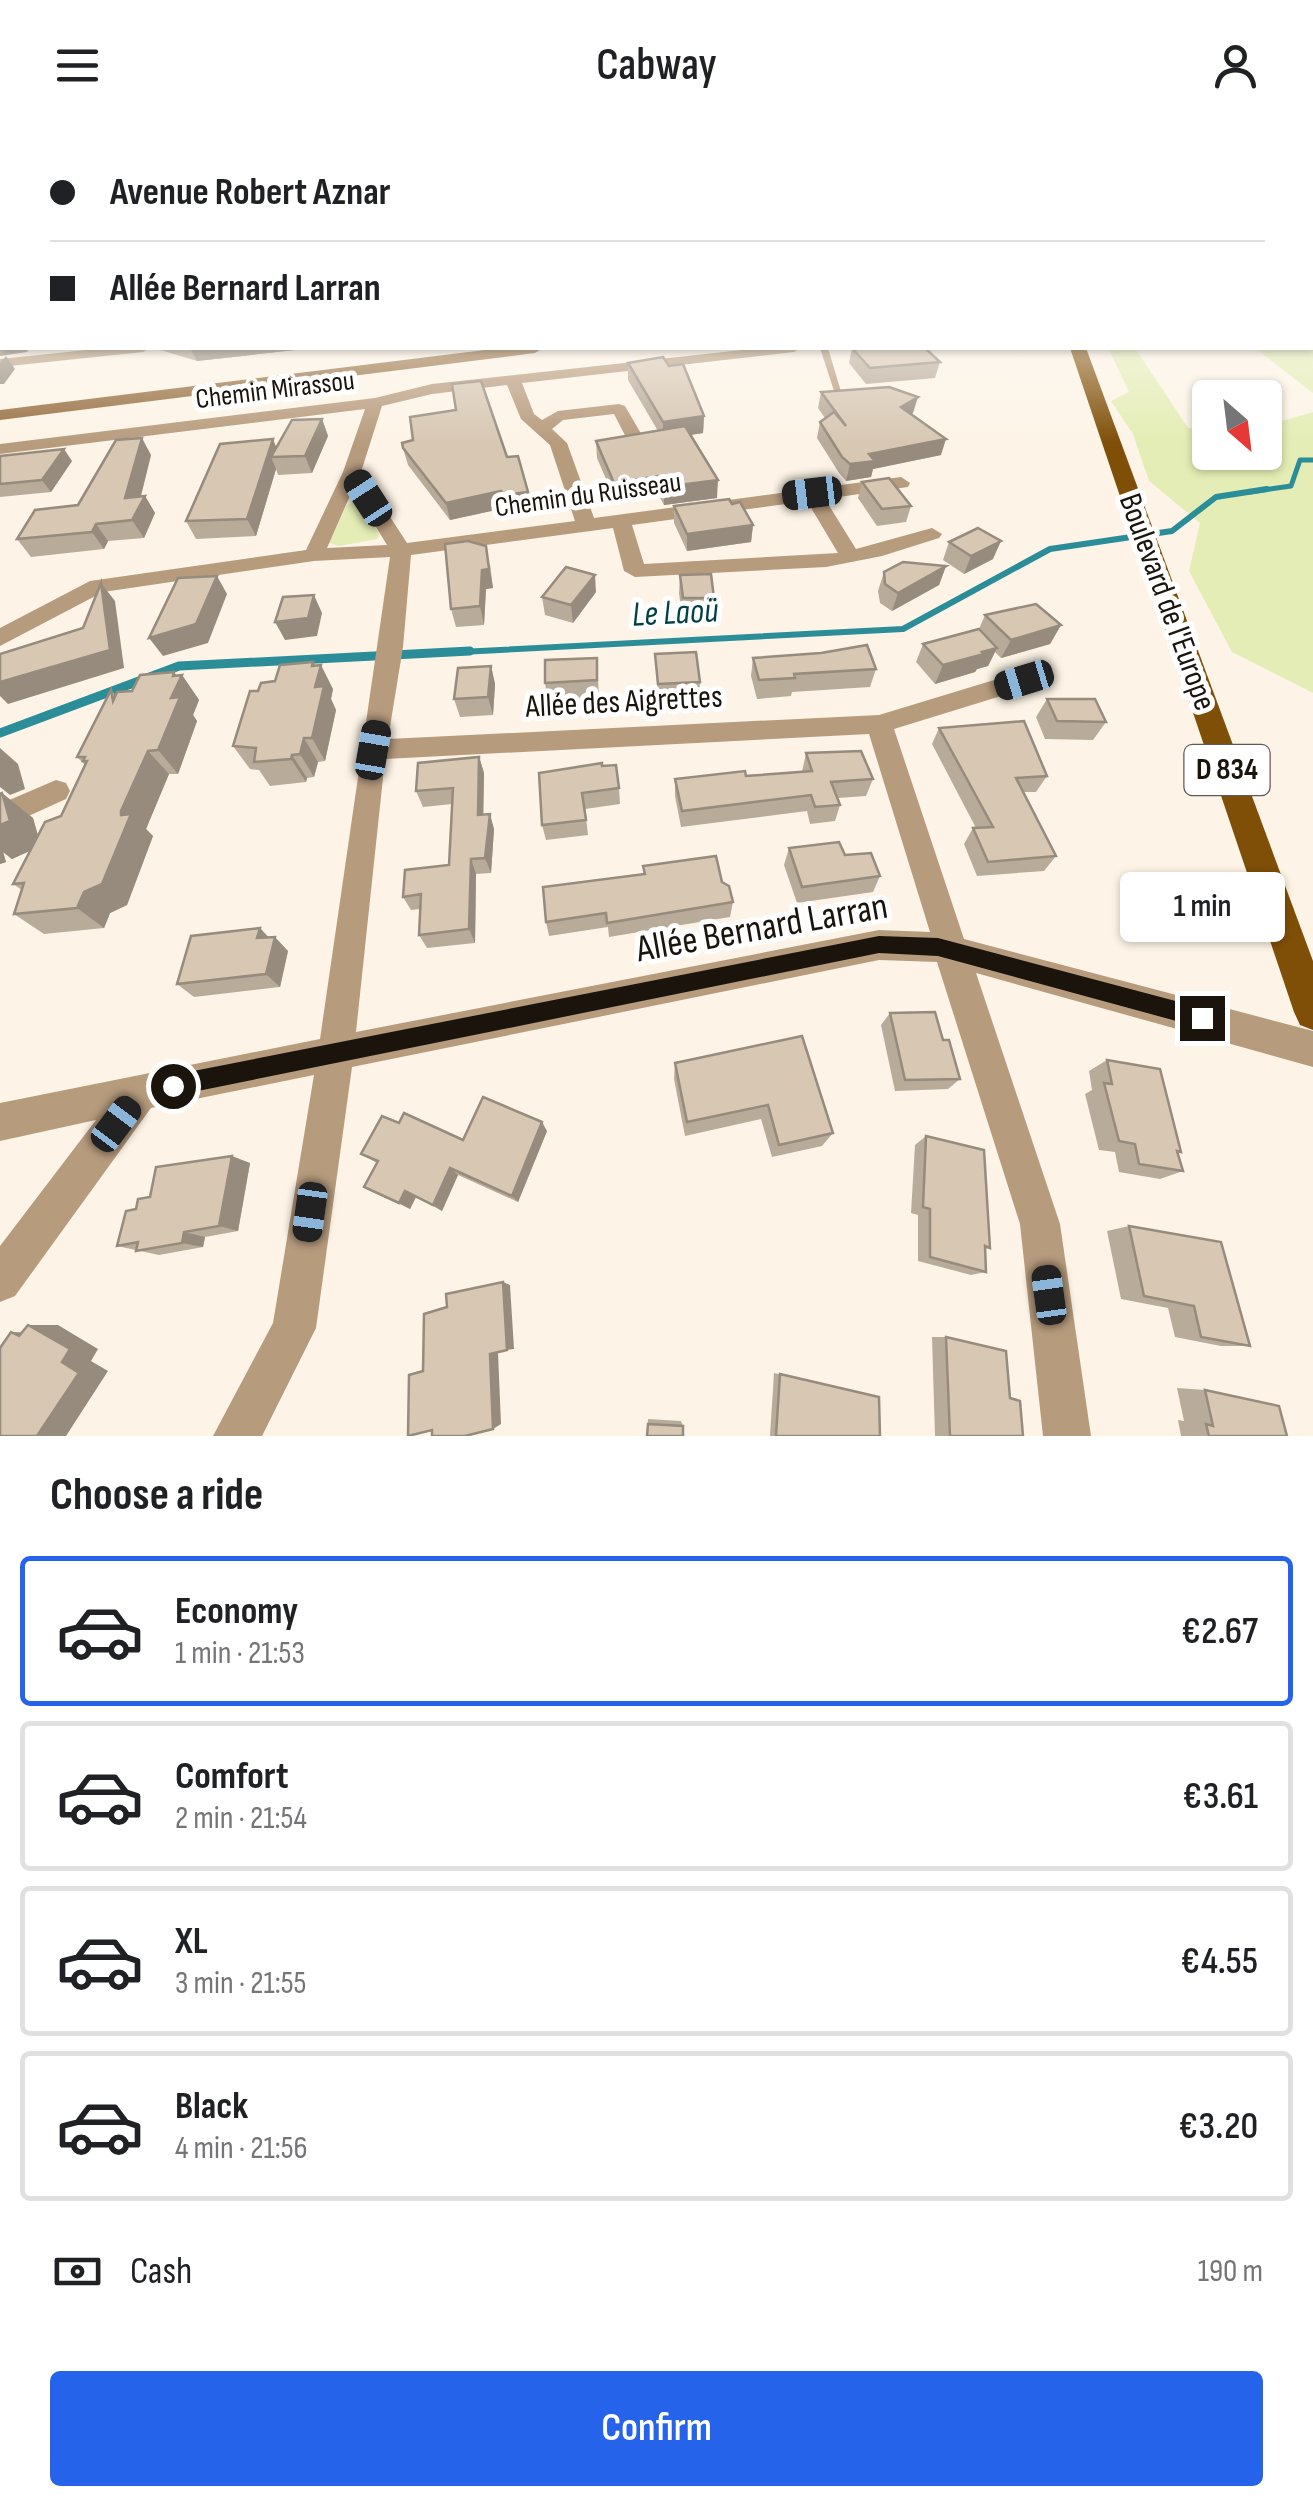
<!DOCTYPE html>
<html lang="en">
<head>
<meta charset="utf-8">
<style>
	:root { --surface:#fff; --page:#f2f2f2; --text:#202124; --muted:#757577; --line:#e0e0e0; --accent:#2563eb }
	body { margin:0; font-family:"Sofia Sans Condensed",sans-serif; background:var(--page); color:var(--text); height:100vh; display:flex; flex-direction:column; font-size:38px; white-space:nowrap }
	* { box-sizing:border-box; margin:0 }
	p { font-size:32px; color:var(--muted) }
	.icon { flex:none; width:55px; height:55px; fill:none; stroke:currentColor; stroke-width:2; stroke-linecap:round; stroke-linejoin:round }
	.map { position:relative; height:1306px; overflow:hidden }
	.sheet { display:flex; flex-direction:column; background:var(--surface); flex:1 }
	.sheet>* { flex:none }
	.top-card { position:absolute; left:0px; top:0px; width:1315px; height:220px; box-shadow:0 2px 8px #0004; display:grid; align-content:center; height:220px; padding:0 50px; background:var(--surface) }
	.needle { width:65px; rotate:152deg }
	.tools { position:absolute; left:1192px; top:250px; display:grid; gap:20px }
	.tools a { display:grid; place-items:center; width:90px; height:90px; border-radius:10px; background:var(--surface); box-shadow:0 2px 8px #0004; font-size:50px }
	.end { position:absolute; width:45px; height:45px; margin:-22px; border:12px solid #1a140d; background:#fff; box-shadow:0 0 0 5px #fff }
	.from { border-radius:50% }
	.bubble { position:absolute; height:70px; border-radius:10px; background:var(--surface); box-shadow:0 2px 8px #0004; font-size:32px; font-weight:600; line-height:70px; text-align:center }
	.car { position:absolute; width:30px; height:60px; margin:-30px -15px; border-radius:12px; box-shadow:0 0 8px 2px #0007; background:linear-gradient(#222 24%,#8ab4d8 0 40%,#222 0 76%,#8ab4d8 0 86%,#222 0) }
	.top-card b { display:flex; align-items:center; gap:35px; height:95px; font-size:38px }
	.top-card b+b { border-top:2px solid var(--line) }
	.top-card i { width:25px; height:25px; background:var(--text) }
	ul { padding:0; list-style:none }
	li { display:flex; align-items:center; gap:30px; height:150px; margin:0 20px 15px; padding:0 30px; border:5px solid var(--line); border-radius:10px }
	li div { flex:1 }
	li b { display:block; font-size:38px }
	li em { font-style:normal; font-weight:600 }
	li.current { border-color:var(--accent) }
	li>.icon { width:90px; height:90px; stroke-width:1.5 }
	h2 { padding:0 50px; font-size:45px; line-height:120px }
	.pay { display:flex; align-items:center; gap:25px; height:110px; padding:0 50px; font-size:38px }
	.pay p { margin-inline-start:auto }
	.action { display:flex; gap:20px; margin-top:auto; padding:20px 50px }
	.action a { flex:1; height:115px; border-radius:10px; background:var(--accent); color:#fff; font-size:40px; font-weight:600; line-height:115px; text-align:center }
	header { display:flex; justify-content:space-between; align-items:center; height:130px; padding:0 50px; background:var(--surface); font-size:45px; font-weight:600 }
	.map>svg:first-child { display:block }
	.green { fill:#e4edb5 }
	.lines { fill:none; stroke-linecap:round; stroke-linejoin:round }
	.stream-far2 { stroke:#2b8d98; stroke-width:5 }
	.stream-far1 { stroke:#2b8d98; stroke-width:6 }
	.stream { stroke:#2b8d98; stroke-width:9 }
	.lane { fill:#b79b7d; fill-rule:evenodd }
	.street { fill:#b79b7d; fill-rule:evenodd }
	.secondary { fill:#976f42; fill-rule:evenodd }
	.primary { fill:#7f4f08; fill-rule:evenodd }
	.wall { fill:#b9ab9a }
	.shaded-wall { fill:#968b7d }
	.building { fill:#d7c7b3; stroke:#968b7d; stroke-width:2.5 }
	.route { fill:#1a140d }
	.labels { text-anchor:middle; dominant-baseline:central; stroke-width:10; stroke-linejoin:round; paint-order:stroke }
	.far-street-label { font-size:28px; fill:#1a140d; stroke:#fff }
	.shield { fill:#fff; stroke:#5f5a56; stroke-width:2.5 }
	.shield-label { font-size:30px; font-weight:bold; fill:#1a140d }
	.street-label { font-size:32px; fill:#1a140d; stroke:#fff }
	.water-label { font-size:35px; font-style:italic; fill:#003f46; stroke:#fff }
	.near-street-label { font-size:38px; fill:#1a140d; stroke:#fff }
</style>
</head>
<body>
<header><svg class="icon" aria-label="menu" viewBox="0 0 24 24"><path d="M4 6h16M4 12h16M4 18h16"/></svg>Cabway<svg class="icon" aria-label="person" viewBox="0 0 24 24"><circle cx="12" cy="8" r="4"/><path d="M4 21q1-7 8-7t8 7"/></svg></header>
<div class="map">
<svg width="1313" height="1306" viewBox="0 0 1313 1306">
	<rect width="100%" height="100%" fill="#fdf4e7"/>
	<g class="green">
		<path d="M1313,177V263L1255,218H1312Z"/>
		<path d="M1108,218H1135L1188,298L1210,299V322H1265V296L1313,282V563L1232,522L1189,441L1200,393L1149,351L1133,304L1111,271L1129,262Z"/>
		<path d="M353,372L361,373L380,405L377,409L339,416L329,413L346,376Z"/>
	</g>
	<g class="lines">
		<path class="stream-far2" d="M1250,362L1291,356L1300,330H1313"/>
		<path class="stream-far1" d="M421,524L903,499L1050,419L1172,401L1216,367L1267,359"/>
		<path class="stream" d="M0,603L179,536L470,521"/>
		<path class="lane" d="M820,218H828L845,275L838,273Z"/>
		<g class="street">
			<path d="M106,218H150L143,222L0,237V229Z"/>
			<path d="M760,218H801L794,222L522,253L534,284L542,290L558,281L619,274L625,276L643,307L628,311L614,284L563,290L552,299L567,313L594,388L901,347L910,353L908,357L825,369L856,419L932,398L942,404L939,408L882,426L826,437L635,447L624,441L613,398L411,425L403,517L388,609L879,585L1024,541L1033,544L1036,550L1033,556L894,599L964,809L1313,901V937L976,843L1060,1094L1091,1306H1043L1020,1094L937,832L879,830L352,937L316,1198L262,1306H213L273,1193L314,945L151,978L15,1166L0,1172V1116L96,990L0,1011V973L320,909L390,427L314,431L103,462L0,516V498L90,451L306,420L343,342L365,279L0,324V314L375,268L432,254ZM507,255L521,289L550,315L575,391L407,413L361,342L382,276L432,264ZM353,359L387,415L327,418ZM807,371L838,423L644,434L632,395ZM869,604L930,802L879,800L356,902L385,629Z"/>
			<path d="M56,650L66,653L70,661L66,669L0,699V674Z"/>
		</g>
		<g class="secondary">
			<rect x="1312" y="159" width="1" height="8"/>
			<path d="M501,218H543L535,223L0,290V280Z"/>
		</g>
		<path class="primary" d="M1070,218H1086L1313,831V900L1300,895L1294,882Z"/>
	</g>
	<g class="wall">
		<path d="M154,218H313L197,231Z"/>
		<path d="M852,218L940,232L935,248L866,254L849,233Z"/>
		<path d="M628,233L704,286L703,303L690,305L717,368L664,375L658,364L615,370L597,328L596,311L658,301L628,250Z"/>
		<path d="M821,262L913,283L911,284L941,325L873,339L871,347L846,351L839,343L817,308L820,292L825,288L818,278Z"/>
		<path d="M322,289L328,306L312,343L278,345L276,339L256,406L196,409L186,391L276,318Z"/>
		<path d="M403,318L507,327L528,362L531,380L506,383L505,378L450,390L408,335Z"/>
		<path d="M151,325L141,366H145L155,383L144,408L108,411L104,419L31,427L17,409L78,375Z"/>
		<path d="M0,326L72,331L51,362L0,367Z"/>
		<path d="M862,352L911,376L906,392L877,396L858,368Z"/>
		<path d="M732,374L753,395L751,412L687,421L674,393V376Z"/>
		<path d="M949,412L993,429L964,444L943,430Z"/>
		<path d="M490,434L493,458L486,459L484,495L456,497L451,479Z"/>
		<path d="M946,436L939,455L892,481L880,473L878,461L884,442Z"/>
		<path d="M680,445L714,468L713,486H682L679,463Z"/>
		<path d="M596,462L573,493L545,485L542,467Z"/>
		<path d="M985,485L1061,495L1050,514L1001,528L995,522L988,536L977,539L975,542L935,554L916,532L923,514L979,499Z"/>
		<path d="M655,524L700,552L699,569L658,571Z"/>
		<path d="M597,528L599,568L548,571L545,553Z"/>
		<path d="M753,528L876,539L870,557L792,562L791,566L757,569L751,546Z"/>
		<path d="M313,532L333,559L331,569L336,580L325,631L318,632L314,647L307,648L306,652L270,656L259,640L250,639L233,616L258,561Z"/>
		<path d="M491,536L495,554L493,585L460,587L454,569Z"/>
		<path d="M182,545L199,570L193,585L197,591L178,644H169L146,699L153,706L127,775L110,783L104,798L44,804L14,784L22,760L13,754L31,720L12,729L3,722L6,732L0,734V664L2,663L33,688L38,706L61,686L85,635L77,627L111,560L116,566Z"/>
		<path d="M1047,569L1106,592L1093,610L1045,609L1036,587Z"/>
		<path d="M939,598L1047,646L1036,662H1024L1056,726L1044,741L977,746L964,714L973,698H976L932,614Z"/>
		<path d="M806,623L873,649L866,666L838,668L840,675L835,691L810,694L807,681L681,697L675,666V649L802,642Z"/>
		<path d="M479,627L484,643L483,685L494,699L491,743L476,744L475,813L427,818L419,805L420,779L411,780L403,767L449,735L452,674L423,677L416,661Z"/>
		<path d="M602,636L619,658L620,674L585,679L588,705L546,710L542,695Z"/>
		<path d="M789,718L845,725L880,746L873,762L797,773L784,735Z"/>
		<path d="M643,736L722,752L733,772L730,787L609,807L608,797L549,806L546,792L644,744Z"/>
		<path d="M268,807L288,821L280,857L194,867L177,854Z"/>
		<path d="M890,883L960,949L948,959L895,961L881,895Z"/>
		<path d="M1107,930L1181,1022L1178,1023L1183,1041L1160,1049L1119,1042L1115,1022L1099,1020L1085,964L1092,960L1089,941Z"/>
		<path d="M675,933L833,1003L822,1016L772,1027L761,989L685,1006L674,949Z"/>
		<path d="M399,993L463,1010L547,1001L518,1072L458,1045L442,1081L416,1067L410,1079L364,1057L377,1033L361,1024Z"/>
		<path d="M926,1006L990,1118L985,1119L986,1142L971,1145L918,1131V1085L911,1083L915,1015Z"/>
		<path d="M250,1033L238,1101L205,1107L203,1117L159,1125L117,1116L136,1079L150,1067Z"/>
		<path d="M1129,1096L1250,1216H1221L1175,1207L1168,1178L1121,1169L1107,1101Z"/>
		<path d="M932,1207H946L1010,1268L1023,1306H935Z"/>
		<path d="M774,1243L879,1267L880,1306H770Z"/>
		<path d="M1177,1258L1205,1260L1287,1306H1181L1178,1290L1184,1291Z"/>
		<path d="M648,1289L681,1291L683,1296L647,1306Z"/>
	</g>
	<g class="shaded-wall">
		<path d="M0,212H2V218H30L27,222L0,226Z"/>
		<path d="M190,218H313L197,231Z"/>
		<path d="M6,226L15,239L4,254H0V234Z"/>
		<path d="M918,267L913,283L897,293L901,277Z"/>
		<path d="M704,286L703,303L663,309V292Z"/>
		<path d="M322,289L328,306L312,343L305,326Z"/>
		<path d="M142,308L151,325L137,381L145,366L155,383L144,408L132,390L125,368Z"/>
		<path d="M273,309L280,327H271L276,339L256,406L247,389Z"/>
		<path d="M946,309L941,325L873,339L871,347L846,351L850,334L869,324Z"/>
		<path d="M64,319L72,331L51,362L42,350Z"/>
		<path d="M658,346V364L615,370L614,353Z"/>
		<path d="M718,350L717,368L664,375V357Z"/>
		<path d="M501,361L505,378L450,390L446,373Z"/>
		<path d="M528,362L531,380L506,383L503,365Z"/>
		<path d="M96,394L108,411L104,419L92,402Z"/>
		<path d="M753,395L751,412L687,421V404Z"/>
		<path d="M1001,411L993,429L964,444L971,426Z"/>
		<path d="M486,416L493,458L486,459L484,495L480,476L482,440Z"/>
		<path d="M946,436L939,455L892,481L898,463Z"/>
		<path d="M595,445L596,462L573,493L571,475Z"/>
		<path d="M217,446L227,464L208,513L163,526L149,508Z"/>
		<path d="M101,453L115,471L124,538L8,574L0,566V552L110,520Z"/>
		<path d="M314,465L322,483L317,506L285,510L275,492Z"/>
		<path d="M1061,495L1050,514L1001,528L1011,510Z"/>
		<path d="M997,518L988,536L977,539L975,542L935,554L943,535Z"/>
		<path d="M313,532L319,543L321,535L333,559L331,569L336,580L325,631L312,608L315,557Z"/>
		<path d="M491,536L495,554L493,585L488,567Z"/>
		<path d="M174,542L180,550L182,545L199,570L193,585L197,591L178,644L158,620L171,568Z"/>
		<path d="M304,608L318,632L314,647L300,624Z"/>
		<path d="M0,618L18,634L25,659L10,665L0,657Z"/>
		<path d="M148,621L169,644L146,699L153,706L127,775L110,783L104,798L77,778L121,685V681Z"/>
		<path d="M292,625L307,648L306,652L291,629Z"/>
		<path d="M479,627L484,643L483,700L478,685Z"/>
		<path d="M2,663L33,688L41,716L12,729L3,722L6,732L0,734V695Z"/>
		<path d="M490,684L494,699L491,743L485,728Z"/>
		<path d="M471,729L476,744L475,813L469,799Z"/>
		<path d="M260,798L273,812L257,808Z"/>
		<path d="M275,807L288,821L280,857L266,844Z"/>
		<path d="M542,992L547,1001L518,1072L512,1066Z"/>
		<path d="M232,1026L250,1033L238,1101L219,1096Z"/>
		<path d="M450,1038L458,1045L442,1081L433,1075Z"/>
		<path d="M405,1061L416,1067L410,1079L399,1073Z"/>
		<path d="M184,1102L205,1107L203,1117L182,1113Z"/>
		<path d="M503,1152L510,1155L514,1219L507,1220Z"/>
		<path d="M28,1195H58L98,1219L91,1231L108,1241L66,1306H37L62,1232L11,1202L42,1203Z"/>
		<path d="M498,1223L501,1294L493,1299L490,1224Z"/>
	</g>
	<g class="building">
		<path d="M2,176V212H0V179Z"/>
		<path d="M852,218H925L940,232L870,238Z"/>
		<path d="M663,227L669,236L683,234L704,286L663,292L628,233Z"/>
		<path d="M481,251L507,327L518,326L528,362L503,365L501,361L446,373L403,318L402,313L413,310L410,287L456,280L452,254Z"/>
		<path d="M889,257L918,267L901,277L946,309L869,324L875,331L850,334L842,327L820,292L834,282L846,296L821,262Z"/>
		<path d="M322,289L305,326L271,327L292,290Z"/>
		<path d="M685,296L718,350L664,357L658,346L614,353L596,311Z"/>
		<path d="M142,308L125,368L145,366L132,390L96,394L92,402L17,409L35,380L78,375L116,310Z"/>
		<path d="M273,309L247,389L186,391L220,314Z"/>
		<path d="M64,319L42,350L0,354V326Z"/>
		<path d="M889,348L911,376L882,379L862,352Z"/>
		<path d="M729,369L732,374L740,372L753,395L687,404L674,376Z"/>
		<path d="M978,398L1001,411L971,426L949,412Z"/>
		<path d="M468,411L486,416L489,439L482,440L480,476L451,479L445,414Z"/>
		<path d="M903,432L946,436L898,463L885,454L884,442Z"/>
		<path d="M566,437L595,445L571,475L542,467Z"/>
		<path d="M711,444L714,468H683L680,445Z"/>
		<path d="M217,446L196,494L149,508L178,448Z"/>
		<path d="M101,453L110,520L0,552V524L83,498Z"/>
		<path d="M314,465L308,488L275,492L283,467Z"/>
		<path d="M1036,474L1061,495L1011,510L985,485Z"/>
		<path d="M979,499L997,518L982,522L984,524L943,535L923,514Z"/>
		<path d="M867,515L876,539L794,544L795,548L759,550L753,528L821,523Z"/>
		<path d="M696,522L700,552L658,554L655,524Z"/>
		<path d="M597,528V550L545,553V530Z"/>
		<path d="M313,532L312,536L321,535L315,557L324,556L312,608H304L300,624L292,625L291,629L254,632L256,618L233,616L250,561H258L261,553L275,551L280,535Z"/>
		<path d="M491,536L488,567L454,569L458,538Z"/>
		<path d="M174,542L173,546L182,545L171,568L180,567L158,620L148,621L121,681V685L131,684L102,754L84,762L77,778L14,784L24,753L13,754L45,692L61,686L87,631H83L85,627H77L111,560L113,571L117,562L132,561L140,545Z"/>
		<path d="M1047,569H1095L1106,592L1057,591Z"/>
		<path d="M1024,591L1047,646L1016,648L1056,726L988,732L973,698L993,697L939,598Z"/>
		<path d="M861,621L873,649L831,652L840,675L815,677L811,665L682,681L675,649L745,641L746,646L812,641L806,623Z"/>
		<path d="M479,627L478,685L490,684L485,728L471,729L469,799L419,805L421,764L403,767L405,740L449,735L453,658L416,661L418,633Z"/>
		<path d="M602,633V636L616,635L619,658L582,663L586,690L542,695L539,643Z"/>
		<path d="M2,663L10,691L0,695V664Z"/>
		<path d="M839,712L845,725L871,723L880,746L802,757L789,718Z"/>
		<path d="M716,726L722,752L729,756L733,772L607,793L606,783L546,792L543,757L645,744L643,736Z"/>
		<path d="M260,798L257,808L275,807L266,844L177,854L191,806Z"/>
		<path d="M935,882L943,910H949L960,949L905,950L890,883Z"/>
		<path d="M802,906L833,1003L779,1015L768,975L687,992L675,933Z"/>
		<path d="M1107,930L1160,939L1181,1022L1177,1021L1183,1041L1139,1034L1135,1014L1119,1011L1104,953L1112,954Z"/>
		<path d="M483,967L542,992L512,1066L450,1038L433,1075L405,1061L399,1073L364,1057L378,1031L361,1024L382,986L399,993L404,983L463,1010Z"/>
		<path d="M926,1006L984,1020L990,1118L985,1116L986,1142L930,1127V1079L923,1077Z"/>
		<path d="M232,1026L219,1096L184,1102L182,1113L136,1121L138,1112L117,1116L126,1081L136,1079L138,1069L150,1067L156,1037Z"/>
		<path d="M1129,1096L1221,1112L1250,1216L1201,1207L1194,1176L1144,1166Z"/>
		<path d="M503,1152L507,1220L490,1224L493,1299L465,1306H432V1300L408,1306L409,1245L423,1241L424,1184L447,1177L446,1164Z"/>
		<path d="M28,1195L70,1219L62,1232L79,1243L37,1306H0V1218L11,1202L19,1206Z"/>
		<path d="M946,1207L1006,1221L1010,1268L1020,1271L1023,1306H950Z"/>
		<path d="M780,1244L879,1267L880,1306H776Z"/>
		<path d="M1205,1260L1279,1276L1287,1306H1209L1206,1294L1213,1296Z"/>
		<path d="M648,1294L683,1296V1306H647Z"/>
	</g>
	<linearGradient id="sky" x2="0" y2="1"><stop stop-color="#5fb9e0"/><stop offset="0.42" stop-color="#fefaf4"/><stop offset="1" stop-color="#fefaf4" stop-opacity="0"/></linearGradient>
	<rect width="1313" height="313" fill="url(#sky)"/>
	<path class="route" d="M879,806L938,808L1202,878L1212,888L1202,898L938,826L879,823L173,966L165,963L162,956L165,948L173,945Z"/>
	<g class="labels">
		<g class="far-street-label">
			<text transform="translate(275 260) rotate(-7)">Chemin Mirassou</text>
			<text transform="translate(588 365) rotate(-8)">Chemin du Ruisseau</text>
		</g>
		<rect class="shield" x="1184.5" y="615" width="85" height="50" rx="8"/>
		<g class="shield-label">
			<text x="1227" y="640">D 834</text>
		</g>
		<g class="street-label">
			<text transform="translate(1167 472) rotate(70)">Boulevard de l'Europe</text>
			<text transform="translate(624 572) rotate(-3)">Allée des Aigrettes</text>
		</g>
		<g class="water-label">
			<text transform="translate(675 483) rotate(-3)">Le Laoü</text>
		</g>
		<g class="near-street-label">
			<text transform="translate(762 798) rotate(-10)">Allée Bernard Larran</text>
		</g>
	</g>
</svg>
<div class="tools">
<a><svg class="needle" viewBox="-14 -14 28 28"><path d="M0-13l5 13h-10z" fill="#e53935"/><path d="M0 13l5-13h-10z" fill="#757577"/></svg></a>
</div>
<i class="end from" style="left:173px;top:956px"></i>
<i class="end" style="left:1202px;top:888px"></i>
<div class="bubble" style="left:1120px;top:742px;width:165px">1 min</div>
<i class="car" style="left:812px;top:363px;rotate:263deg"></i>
<i class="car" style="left:368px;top:368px;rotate:327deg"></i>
<i class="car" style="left:1024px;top:550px;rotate:253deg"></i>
<i class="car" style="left:373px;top:620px;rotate:10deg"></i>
<i class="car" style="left:116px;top:994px;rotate:37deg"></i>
<i class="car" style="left:310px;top:1082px;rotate:188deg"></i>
<i class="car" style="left:1049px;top:1165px;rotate:352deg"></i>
<div class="top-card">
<b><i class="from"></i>Avenue Robert Aznar</b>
<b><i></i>Allée Bernard Larran</b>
</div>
</div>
<section class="sheet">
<h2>Choose a ride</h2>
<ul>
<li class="current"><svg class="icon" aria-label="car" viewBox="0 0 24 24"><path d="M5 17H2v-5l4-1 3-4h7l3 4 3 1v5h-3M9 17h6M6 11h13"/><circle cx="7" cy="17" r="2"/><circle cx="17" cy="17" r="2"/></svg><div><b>Economy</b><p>1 min · 21:53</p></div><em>€2.67</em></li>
<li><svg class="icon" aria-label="car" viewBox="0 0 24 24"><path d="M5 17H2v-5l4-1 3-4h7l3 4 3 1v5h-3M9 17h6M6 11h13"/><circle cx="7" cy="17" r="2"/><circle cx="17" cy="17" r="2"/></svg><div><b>Comfort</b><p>2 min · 21:54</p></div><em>€3.61</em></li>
<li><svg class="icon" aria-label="car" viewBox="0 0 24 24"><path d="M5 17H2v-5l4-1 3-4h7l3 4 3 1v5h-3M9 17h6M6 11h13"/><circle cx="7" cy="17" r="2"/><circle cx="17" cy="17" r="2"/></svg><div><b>XL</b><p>3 min · 21:55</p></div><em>€4.55</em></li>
<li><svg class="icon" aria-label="car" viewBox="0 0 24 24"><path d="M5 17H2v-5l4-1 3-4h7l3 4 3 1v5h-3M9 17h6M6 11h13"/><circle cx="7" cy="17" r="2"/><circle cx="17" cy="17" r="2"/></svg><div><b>Black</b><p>4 min · 21:56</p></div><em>€3.20</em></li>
</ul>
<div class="pay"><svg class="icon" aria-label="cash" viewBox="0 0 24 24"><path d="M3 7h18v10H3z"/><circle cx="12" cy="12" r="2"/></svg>Cash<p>190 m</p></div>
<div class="action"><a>Confirm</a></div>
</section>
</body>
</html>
